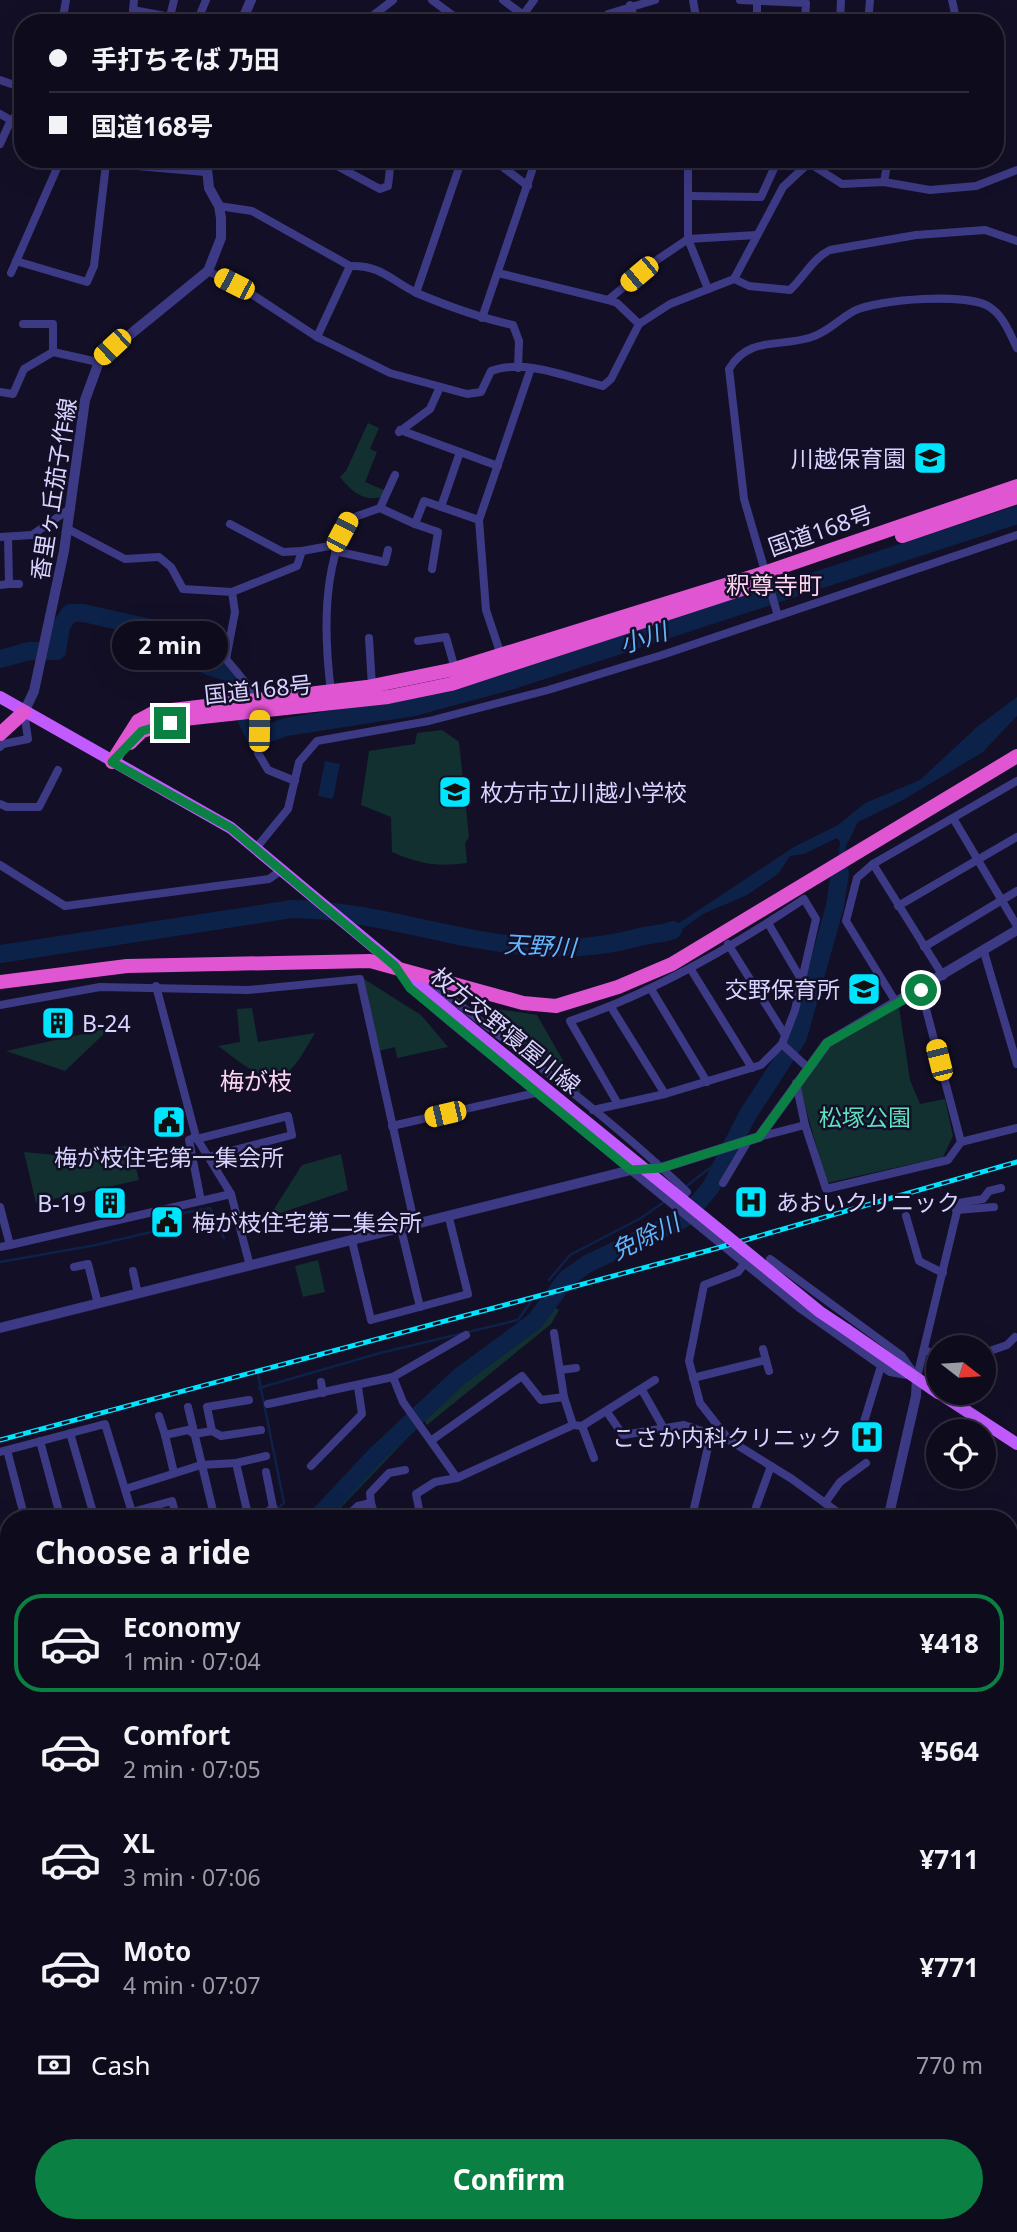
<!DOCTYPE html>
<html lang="en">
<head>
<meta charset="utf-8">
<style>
	:root { --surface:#0e0b1c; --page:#171425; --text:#f1f3f6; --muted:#9b9ba3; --line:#2e2b3b; --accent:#0b8043 }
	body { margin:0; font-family:"Noto Sans","Noto Sans JP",sans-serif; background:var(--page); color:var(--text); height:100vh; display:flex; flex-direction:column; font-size:26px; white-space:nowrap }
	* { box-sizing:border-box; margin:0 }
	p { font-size:23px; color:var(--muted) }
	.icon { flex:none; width:38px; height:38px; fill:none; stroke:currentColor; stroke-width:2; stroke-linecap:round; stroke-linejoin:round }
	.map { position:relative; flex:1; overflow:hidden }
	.side { position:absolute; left:0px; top:1510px; width:1018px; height:723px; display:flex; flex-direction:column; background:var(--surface); border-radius:28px 28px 0 0; box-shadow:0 7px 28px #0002,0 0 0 2px var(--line) }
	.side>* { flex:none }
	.top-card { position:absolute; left:14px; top:14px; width:990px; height:154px; border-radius:28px; box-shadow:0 7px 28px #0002,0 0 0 2px var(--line); display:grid; align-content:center; height:154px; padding:0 35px; background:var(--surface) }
	.needle { width:46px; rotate:107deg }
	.fabs { position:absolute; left:926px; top:1335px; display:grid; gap:14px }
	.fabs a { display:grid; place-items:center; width:70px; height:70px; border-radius:50%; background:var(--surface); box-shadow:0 7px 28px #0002,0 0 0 2px var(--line); font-size:35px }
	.end { position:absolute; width:32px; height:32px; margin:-16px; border:9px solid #0b8043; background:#fff; box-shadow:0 0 0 4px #fff }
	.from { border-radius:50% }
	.bubble { position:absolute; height:49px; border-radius:24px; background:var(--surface); box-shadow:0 7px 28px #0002,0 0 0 2px var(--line); font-size:23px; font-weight:700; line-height:49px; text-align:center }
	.car { position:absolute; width:21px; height:42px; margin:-21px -10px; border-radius:9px; box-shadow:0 0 5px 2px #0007; background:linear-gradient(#f5c518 24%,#345 0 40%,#f5c518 0 76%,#345 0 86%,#f5c518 0) }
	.top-card b { display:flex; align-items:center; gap:24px; height:66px; font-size:26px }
	.top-card b+b { border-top:2px solid var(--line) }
	.top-card i { width:18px; height:18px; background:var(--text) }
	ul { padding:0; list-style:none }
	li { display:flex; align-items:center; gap:21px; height:98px; margin:0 14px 10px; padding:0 21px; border:4px solid transparent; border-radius:28px }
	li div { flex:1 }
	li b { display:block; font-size:26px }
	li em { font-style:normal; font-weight:700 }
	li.current { border-color:var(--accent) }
	li>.icon { width:63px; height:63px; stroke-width:1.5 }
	h2 { padding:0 35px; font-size:32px; line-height:84px }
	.pay { display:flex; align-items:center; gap:18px; height:77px; padding:0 35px; font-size:26px }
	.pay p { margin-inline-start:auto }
	.action { display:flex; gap:14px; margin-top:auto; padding:14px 35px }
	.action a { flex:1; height:80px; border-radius:42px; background:var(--accent); color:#fff; font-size:28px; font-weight:700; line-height:80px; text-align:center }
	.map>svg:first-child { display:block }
	.green { fill:#12302f }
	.water { fill:#0c2248 }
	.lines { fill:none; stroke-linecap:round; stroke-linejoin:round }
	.stream { stroke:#0c2248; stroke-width:2.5 }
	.river { stroke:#0c2248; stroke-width:18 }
	.minor { stroke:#3d3a85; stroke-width:8 }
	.tertiary { stroke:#3d3a85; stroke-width:10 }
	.primary { stroke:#c25bff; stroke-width:12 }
	.trunk { stroke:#e055d1; stroke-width:14 }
	.rail-casing { stroke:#00e5ff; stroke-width:5 }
	.rail { stroke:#130f26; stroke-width:2.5; stroke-dasharray:8; stroke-linecap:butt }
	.primary-bridge { stroke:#c25bff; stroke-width:12 }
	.route { stroke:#0b8043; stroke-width:9 }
	.labels { text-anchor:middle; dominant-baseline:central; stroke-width:5; stroke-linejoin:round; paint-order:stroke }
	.poi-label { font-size:23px; fill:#d9d4ff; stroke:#130f26; text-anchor:end }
	.street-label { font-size:23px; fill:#d9d4ff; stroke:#130f26 }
	.park-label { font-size:23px; fill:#5fe0c0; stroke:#130f26 }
	.neighbourhood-label { font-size:24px; fill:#ffd6f0; stroke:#130f26 }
	.water-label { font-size:24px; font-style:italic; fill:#62b6ff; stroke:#130f26 }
</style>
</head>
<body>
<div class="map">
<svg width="1017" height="2232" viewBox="0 0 1017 2232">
	<rect width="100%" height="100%" fill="#130f26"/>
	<g class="green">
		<path d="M368,423L379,428L370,449L377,452L365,482L384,490L381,497C363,502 351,491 340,477L346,471Z"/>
		<path d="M442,730L459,742L469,837L465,843L467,863C437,867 419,864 392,852L391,817L361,805L369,751L415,744L417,733Z"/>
		<path d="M364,979L421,1015L448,1047L397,1058L395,1047L379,1051Z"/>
		<path d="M478,1006L537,1015L581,1092L580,1093Z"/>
		<path d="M899,1007L910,1080L920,1104L945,1099L953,1136L943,1157L827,1183L799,1085L833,1043Z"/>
		<path d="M252,1008L258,1042L315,1033C308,1044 300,1061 290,1070C267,1090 236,1058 218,1046L240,1042L237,1009Z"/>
		<path d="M110,1028L65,1071L6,1051Z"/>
		<path d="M131,1146L139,1180L36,1203L24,1152L65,1156L84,1149Z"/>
		<path d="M341,1154L348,1190L269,1217L302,1165Z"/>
		<path d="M318,1260L325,1292L303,1297L295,1266Z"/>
		<path d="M549,1304L559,1310L551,1324L427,1425L420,1415L459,1379L536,1321Z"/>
		<path d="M411,1424L415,1430L330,1519H319L368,1464Z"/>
	</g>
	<g class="water">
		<path d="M1017,697V716L983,752L903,800L858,822L846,846L843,877L835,899L840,842L837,838L804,854L790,856L778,874L747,895L703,914L674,935L654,940L648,927L670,929L794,847L838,825L865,803L920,780L978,726Z"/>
		<path d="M325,761L340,764L333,799L318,796Z"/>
	</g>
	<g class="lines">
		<g class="stream">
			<path d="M684,1188L725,1156"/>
			<path d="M0,1262L96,1245L181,1225L183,1213L210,1208L224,1238"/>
			<path d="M549,1280L570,1255L641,1218L664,1202"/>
			<path d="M258,1374L284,1503L277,1509"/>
			<path d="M259,1388L380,1353L518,1320L532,1300"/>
			<path d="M0,1611L9,1607"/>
			<path d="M6,1648L9,1658"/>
			<path d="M0,1784L9,1781"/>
			<path d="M83,2232L86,2224"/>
		</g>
		<g class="river">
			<path d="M0,659L29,651H57L61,626L70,613H83L186,636L208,666L233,674L243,691"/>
			<path d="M247,720L254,735"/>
			<path d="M263,735L286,727L414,707L513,680L1017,515"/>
			<path d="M0,954L292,909C411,911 514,971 636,938C648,934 661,935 673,930"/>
			<path d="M316,1519L376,1455L459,1377L535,1321L566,1279L587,1264L685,1218L711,1187L747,1116L798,1037L835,906L840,873"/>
			<path d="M177,2224L180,2232"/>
		</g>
		<g class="minor">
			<path d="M134,0L133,10L197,22L206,0"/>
			<path d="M432,0L463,23"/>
			<path d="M503,0L534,23"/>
			<path d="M693,0L697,23"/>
			<path d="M740,0L806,3L805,23"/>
			<path d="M952,0L957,23"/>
			<path d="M630,5L636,23"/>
			<path d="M375,14L387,23"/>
			<path d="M523,15L534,0"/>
			<path d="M170,17L174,0"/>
			<path d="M62,23L66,0"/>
			<path d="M371,23L375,14L393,0"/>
			<path d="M603,23L608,14L655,0"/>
			<path d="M757,23V3"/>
			<path d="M840,23L841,0"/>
			<path d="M868,23L870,0"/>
			<path d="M0,80L23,88"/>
			<path d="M0,114L23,127"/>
			<path d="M13,121L23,97"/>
			<path d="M0,144L11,120"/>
			<path d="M93,159L103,163L205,172"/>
			<path d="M324,159L380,189L388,186L391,159"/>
			<path d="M492,159L528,186"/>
			<path d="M688,159V239L708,289"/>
			<path d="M692,159H703"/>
			<path d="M809,163L842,184L884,182L930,190L976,186L1017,170"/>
			<path d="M884,182L888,159"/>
			<path d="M689,196L761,197L776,164L759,159"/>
			<path d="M219,206L252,211L350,266C383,265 392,282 419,294C450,307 481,318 513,325L519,341L518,368"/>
			<path d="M16,261L87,282L94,266L106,164"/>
			<path d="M208,271L247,291L317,337L390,373L467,394L481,392L491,371C525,358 570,378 603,386L611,379L639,324L670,304L734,279L783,187L813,159"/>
			<path d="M11,273L61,159"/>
			<path d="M498,273L608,300L617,303L639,324"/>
			<path d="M734,279L749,286L790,290C804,277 813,258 830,250L916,235L985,230L1017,241"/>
			<path d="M416,293L462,159"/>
			<path d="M608,300L654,262L688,239L757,235"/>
			<path d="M482,318L536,159"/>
			<path d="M23,324H53V352"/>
			<path d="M317,337L350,266"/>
			<path d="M0,392L13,394L24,369L53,352L98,362"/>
			<path d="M400,430L498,466"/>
			<path d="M399,432L430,409L440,387"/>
			<path d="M441,507L460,452"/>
			<path d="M380,508L415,524L424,501L479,520"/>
			<path d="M230,524L283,552L302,551"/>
			<path d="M415,524L438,532L432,569"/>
			<path d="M68,529L125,559L159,557L171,567L183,589L232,592L235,612L226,659L258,698V753L268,770L295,781"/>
			<path d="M0,537L32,535L71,508"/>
			<path d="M335,551L385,562L388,550"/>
			<path d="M9,584H19"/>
			<path d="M0,585L9,584L8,537"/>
			<path d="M232,592L297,566L302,551L335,545"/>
			<path d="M778,616L744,499L729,369C748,337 777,347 809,338C827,333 839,319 854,311C877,299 971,292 991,308C1004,317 1010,334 1017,348"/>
			<path d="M369,638L372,686"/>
			<path d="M418,641L446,637L455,669"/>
			<path d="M501,655L486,610L479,520L531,368"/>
			<path d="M331,692C324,635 322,570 349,519L380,508L395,475"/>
			<path d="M0,747L3,744L28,739L24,712"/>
			<path d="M0,804L7,807H39L58,770"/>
			<path d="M953,818L1017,926"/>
			<path d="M257,847L288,809L299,762L317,741L429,721L548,690L662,655L1017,535"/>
			<path d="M873,864L943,976"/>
			<path d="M0,865L65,906L269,879L283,869"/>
			<path d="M898,906L1017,837"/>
			<path d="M768,923L802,981"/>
			<path d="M728,944L785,1035"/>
			<path d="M924,947L1017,891"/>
			<path d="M984,952L1017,1064"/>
			<path d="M690,968L752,1068"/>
			<path d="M401,974L410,988L452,1024L798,1307L890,1372L907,1375"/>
			<path d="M426,982L438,988C522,1054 610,1117 687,1192L678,1201"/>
			<path d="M156,986L196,1137L231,1194L250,1266"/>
			<path d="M651,989L707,1082"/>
			<path d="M921,990L961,1142"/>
			<path d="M897,1004L846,921L857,878L873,864L1017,781"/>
			<path d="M0,1005L100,987L248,990L360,979L415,1226"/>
			<path d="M611,1007L665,1094"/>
			<path d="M782,1044L807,1067"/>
			<path d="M796,1083L805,1125L826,1189L948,1160L961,1142L1017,1128"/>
			<path d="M593,1110L665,1094L761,1065L782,1044L795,1010L816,919L804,899C731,948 653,993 570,1021L618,1104"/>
			<path d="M392,1126L535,1093"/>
			<path d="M196,1137L189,1140L201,1201"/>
			<path d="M759,1137L805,1125"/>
			<path d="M197,1139L288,1116L292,1135L208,1157"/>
			<path d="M723,1183L748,1141"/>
			<path d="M0,1207L10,1245L231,1194"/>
			<path d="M956,1210L994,1207"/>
			<path d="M906,1216L919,1261L943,1273"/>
			<path d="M401,1229L420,1307"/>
			<path d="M352,1241L371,1320L468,1294L449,1218"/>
			<path d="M0,1247L10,1245"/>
			<path d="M770,1259L902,1356L913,1372"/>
			<path d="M744,1264L738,1272L704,1285L689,1361L700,1403L729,1440L792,1479L847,1519"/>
			<path d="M74,1267L88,1264L98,1304"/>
			<path d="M133,1271L138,1294"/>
			<path d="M554,1333L564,1397"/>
			<path d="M924,1350L938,1355"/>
			<path d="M984,1353L1007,1345L1015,1337"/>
			<path d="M766,1360L769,1371"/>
			<path d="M560,1370L576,1368"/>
			<path d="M393,1377L403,1402L457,1478L573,1425L582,1426L655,1380"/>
			<path d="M917,1377L959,1203L983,1199L989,1191L1001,1188"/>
			<path d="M693,1378L766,1360L763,1349"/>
			<path d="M321,1382L323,1393"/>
			<path d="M642,1390L663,1427"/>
			<path d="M249,1400L207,1407L212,1431L221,1436L261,1430"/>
			<path d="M268,1404L393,1377L466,1335"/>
			<path d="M188,1407L215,1519"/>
			<path d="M607,1412L623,1435L684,1425L729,1440"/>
			<path d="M159,1416L165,1435"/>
			<path d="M863,1425L881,1366"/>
			<path d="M582,1426L594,1458"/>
			<path d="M70,1433L95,1519"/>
			<path d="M432,1440L522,1376L541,1400L564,1397L573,1425"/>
			<path d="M40,1441L61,1519"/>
			<path d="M7,1450L25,1519"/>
			<path d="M0,1452L105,1424L134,1519"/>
			<path d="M236,1463L249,1519"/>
			<path d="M311,1466L362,1414L358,1387"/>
			<path d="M266,1472L273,1507L279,1519"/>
			<path d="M174,1473L165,1435L188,1430L194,1434L212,1431"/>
			<path d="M125,1489L201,1465L236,1463L266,1456"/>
			<path d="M371,1503L370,1493L389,1473L405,1470"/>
			<path d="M825,1503L840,1482L866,1463"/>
			<path d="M132,1512L172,1501L177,1519"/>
			<path d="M260,1519L273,1507"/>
			<path d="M344,1519L358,1506L371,1503L376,1519"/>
			<path d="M421,1519L416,1494L435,1482L457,1478"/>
			<path d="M701,1519L692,1517L711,1434"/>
			<path d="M755,1519L756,1507L771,1466"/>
			<path d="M0,1555L9,1588"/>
			<path d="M1010,1583L1017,1585"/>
			<path d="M0,1606L9,1603"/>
			<path d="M9,1622L3,1624L9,1646"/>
			<path d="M1010,1658L1017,1663"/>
			<path d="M0,1698L9,1696"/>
			<path d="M0,1705L9,1741"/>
			<path d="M0,1777L9,1775"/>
			<path d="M1010,1809L1017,1811"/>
			<path d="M4,1819L9,1817"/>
			<path d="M0,1859L9,1856"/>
			<path d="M0,1892L9,1891"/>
			<path d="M1010,1897H1017"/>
			<path d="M1010,2050L1017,2041"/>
			<path d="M2,2147L9,2148"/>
			<path d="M1010,2200L1017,2199"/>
			<path d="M222,2224L224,2232"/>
			<path d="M503,2224L508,2232"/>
			<path d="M163,2232L165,2224"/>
			<path d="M349,2232L352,2224"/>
			<path d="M404,2232L407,2224"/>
			<path d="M546,2232L550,2224"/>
			<path d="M952,2232L954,2224"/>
		</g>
		<g class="tertiary">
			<path d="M241,23L251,0"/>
			<path d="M24,712L34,691L64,551L85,400L100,359L208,271L221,238V218L219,206L209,188L206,159"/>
			<path d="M0,1328L631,1170L661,1168L759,1137L827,1043L1017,930"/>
			<path d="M888,1519L916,1396L917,1377"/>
			<path d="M0,1968L9,1985"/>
			<path d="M0,2109L9,2112"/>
			<path d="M55,2224L57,2232"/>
			<path d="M427,2224L454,2232"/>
			<path d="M791,2232L792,2224"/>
		</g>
		<g class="primary">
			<path d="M0,697L231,828L458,1017"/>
			<path d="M847,1330L938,1393"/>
			<path d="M939,1393L1017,1444"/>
		</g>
		<g class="trunk">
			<path d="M902,536L1017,497"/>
			<path d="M0,734L24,712"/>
			<path d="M130,743L142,731L184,719L388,697L451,684L757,584"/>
			<path d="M112,762L138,721L155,712L367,687L455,669L764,573L1017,486"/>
			<path d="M0,982L127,966L370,961L523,1003L556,1006L618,987L672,964L1017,756"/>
		</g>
		<defs>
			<path id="rail" d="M0,1440L714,1249L1017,1162"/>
		</defs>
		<use href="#rail" class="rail-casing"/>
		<use href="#rail" class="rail"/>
		<path class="primary-bridge" d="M458,1017L820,1312L847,1330"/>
	</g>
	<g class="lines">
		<path class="route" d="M170,723L142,731L112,762L231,828L395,966L410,988L631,1170L661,1168L759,1137L827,1043L921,990"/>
	</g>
	<defs>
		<symbol id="school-square" viewBox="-11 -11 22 22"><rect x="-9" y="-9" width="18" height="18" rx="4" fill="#00e5ff" stroke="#130f26"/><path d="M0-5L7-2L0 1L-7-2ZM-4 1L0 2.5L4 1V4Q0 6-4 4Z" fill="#111"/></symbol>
		<symbol id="building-square" viewBox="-11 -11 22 22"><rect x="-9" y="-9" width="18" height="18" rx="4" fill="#00e5ff" stroke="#130f26"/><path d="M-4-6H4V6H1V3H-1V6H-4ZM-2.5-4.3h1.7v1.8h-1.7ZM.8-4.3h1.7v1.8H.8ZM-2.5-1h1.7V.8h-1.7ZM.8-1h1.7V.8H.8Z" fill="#111"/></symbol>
		<symbol id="civic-square" viewBox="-11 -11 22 22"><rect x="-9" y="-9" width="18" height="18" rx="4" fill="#00e5ff" stroke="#130f26"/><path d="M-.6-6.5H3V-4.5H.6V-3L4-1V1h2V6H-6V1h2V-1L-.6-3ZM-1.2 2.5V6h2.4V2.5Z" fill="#111"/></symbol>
		<symbol id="hospital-square" viewBox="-11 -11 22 22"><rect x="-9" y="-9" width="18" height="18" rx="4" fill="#00e5ff" stroke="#130f26"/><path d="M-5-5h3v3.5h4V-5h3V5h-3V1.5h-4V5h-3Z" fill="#111"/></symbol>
	</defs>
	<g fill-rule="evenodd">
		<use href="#school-square" x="911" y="439" width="38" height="38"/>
		<use href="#school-square" x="436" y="773" width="38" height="38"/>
		<use href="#school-square" x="845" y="970" width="38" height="38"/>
		<use href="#building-square" x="39" y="1004" width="38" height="38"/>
		<use href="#civic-square" x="150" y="1103" width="38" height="38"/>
		<use href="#hospital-square" x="732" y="1183" width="38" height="38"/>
		<use href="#building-square" x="91" y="1184" width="38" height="38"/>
		<use href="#civic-square" x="148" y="1203" width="38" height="38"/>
		<use href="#hospital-square" x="848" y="1418" width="38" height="38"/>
	</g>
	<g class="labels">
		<g class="poi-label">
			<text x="906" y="458">川越保育園</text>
			<text x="480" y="792" text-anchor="start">枚方市立川越小学校</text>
			<text x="840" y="989">交野保育所</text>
			<text x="82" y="1023" text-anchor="start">B-24</text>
			<text x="169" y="1157" text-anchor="middle">梅が枝住宅第一集会所</text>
			<text x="776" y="1202" text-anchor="start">あおいクリニック</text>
			<text x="86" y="1203">B-19</text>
			<text x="192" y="1222" text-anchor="start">梅が枝住宅第二集会所</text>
			<text x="842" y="1437">こさか内科クリニック</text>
		</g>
		<g class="street-label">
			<text transform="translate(53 489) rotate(-81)">香里ヶ丘茄子作線</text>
			<text transform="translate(820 530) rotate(-19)">国道168号</text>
			<text transform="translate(258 689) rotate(-6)">国道168号</text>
			<text transform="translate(506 1030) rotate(39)">枚方交野寝屋川線</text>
		</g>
		<g class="park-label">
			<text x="865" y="1117">松塚公園</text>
		</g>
		<g class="neighbourhood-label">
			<text x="774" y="584">釈尊寺町</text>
			<text x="256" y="1080">梅が枝</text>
		</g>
		<g class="water-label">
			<text transform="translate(643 637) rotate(-18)">小川</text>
			<text transform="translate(540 945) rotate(3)">天野川</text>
			<text transform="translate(645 1236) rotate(-26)">免除川</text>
		</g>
	</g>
</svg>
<div class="fabs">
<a><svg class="needle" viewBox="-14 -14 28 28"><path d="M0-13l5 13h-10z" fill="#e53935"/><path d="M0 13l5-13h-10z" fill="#9b9ba3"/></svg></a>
<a><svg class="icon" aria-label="locate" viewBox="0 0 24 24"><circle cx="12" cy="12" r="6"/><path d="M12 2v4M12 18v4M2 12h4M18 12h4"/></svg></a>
</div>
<i class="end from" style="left:921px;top:990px"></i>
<i class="end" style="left:170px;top:723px"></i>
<div class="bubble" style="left:112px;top:621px;width:116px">2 min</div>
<i class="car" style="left:639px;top:274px;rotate:230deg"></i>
<i class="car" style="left:234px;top:284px;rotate:297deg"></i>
<i class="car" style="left:112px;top:347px;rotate:227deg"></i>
<i class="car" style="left:342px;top:532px;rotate:28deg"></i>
<i class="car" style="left:259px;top:731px;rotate:1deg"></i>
<i class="car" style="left:939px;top:1060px;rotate:346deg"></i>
<i class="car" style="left:445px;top:1114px;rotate:257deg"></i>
<div class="top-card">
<b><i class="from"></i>手打ちそば 乃田</b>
<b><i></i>国道168号</b>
</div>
<section class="side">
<h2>Choose a ride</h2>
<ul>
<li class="current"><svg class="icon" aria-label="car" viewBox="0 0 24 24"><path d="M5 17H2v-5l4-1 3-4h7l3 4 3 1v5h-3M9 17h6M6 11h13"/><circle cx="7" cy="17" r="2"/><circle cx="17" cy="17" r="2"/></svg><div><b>Economy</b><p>1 min · 07:04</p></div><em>¥418</em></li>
<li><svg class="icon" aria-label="car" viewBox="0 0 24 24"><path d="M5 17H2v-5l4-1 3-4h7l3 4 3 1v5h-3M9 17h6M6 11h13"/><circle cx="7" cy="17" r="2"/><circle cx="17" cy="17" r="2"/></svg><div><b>Comfort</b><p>2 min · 07:05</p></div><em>¥564</em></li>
<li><svg class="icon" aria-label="car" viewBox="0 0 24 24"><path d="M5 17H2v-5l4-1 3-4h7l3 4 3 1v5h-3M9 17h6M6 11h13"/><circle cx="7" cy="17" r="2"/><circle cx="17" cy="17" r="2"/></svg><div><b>XL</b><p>3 min · 07:06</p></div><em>¥711</em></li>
<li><svg class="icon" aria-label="car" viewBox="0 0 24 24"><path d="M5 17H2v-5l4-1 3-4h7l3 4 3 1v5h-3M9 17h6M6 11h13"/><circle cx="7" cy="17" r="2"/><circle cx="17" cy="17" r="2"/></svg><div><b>Moto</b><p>4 min · 07:07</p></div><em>¥771</em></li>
</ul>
<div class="pay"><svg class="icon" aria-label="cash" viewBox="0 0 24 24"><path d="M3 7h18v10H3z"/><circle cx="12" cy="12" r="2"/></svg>Cash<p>770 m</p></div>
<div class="action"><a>Confirm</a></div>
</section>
</div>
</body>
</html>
